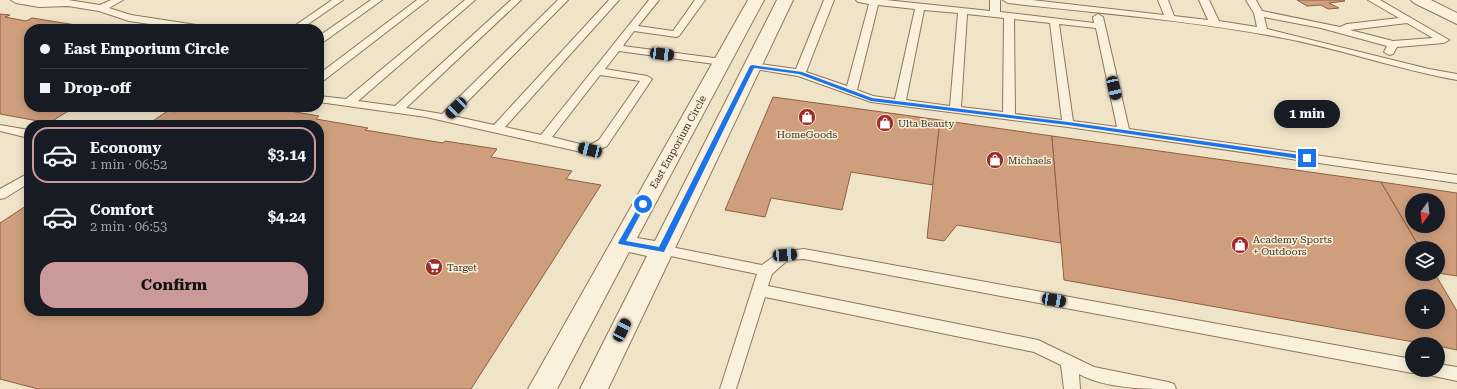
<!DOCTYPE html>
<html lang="en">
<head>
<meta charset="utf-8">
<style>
	:root { --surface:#171b24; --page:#242831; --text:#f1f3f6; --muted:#9ea1a6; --line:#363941; --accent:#cc999b }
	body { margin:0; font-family:"Roboto Serif",serif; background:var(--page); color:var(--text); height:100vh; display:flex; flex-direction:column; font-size:15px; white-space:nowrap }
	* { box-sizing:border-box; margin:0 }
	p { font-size:13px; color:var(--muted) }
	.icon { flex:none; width:22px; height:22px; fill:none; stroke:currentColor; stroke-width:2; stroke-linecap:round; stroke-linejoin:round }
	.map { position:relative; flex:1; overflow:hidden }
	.sheet { position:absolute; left:24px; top:120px; width:300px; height:196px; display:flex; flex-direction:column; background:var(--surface); border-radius:16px; box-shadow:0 2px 10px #0003 }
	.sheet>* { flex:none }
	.guide { position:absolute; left:24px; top:24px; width:300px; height:88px; border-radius:16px; box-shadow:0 2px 10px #0003; display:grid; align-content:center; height:88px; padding:0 16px; background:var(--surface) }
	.needle { width:26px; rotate:195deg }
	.fabs { position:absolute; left:1405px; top:193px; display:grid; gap:8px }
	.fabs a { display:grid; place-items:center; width:40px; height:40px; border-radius:50%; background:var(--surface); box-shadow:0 2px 10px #0003; font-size:20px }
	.end { position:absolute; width:18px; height:18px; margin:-9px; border:5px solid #1a73e8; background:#fff; box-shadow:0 0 0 2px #fff }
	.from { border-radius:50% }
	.bubble { position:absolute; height:28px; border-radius:14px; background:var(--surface); box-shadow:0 2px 10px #0003; font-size:13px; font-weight:700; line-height:28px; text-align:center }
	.car { position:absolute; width:12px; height:24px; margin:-12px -6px; border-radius:5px; box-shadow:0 0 3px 1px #0007; background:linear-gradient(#222 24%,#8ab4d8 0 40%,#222 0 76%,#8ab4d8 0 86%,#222 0) }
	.guide b { display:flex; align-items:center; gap:14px; height:38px; font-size:15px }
	.guide b+b { border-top:1px solid var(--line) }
	.guide i { width:10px; height:10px; background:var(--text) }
	ul { padding:7px 0 0; list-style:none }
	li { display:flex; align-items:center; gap:12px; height:56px; margin:0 8px 6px; padding:0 8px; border:2px solid transparent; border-radius:16px }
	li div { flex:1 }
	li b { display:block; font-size:15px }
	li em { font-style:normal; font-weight:700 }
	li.active { border-color:var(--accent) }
	li>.icon { width:36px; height:36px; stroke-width:1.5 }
	.primary-button { display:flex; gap:8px; margin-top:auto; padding:8px 16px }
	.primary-button a { flex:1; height:46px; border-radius:16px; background:var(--accent); color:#111; font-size:16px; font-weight:700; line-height:46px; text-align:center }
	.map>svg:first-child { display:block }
	.building { fill:#cf9f7d; stroke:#8d5f41; fill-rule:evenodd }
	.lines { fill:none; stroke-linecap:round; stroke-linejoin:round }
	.service-casing { stroke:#8d765c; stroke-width:2 }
	.tertiary-casing { stroke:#8d765c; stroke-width:2 }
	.service { fill:#faf1dc; fill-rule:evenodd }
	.tertiary { fill:#faf1dc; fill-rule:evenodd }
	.route { fill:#1a73e8 }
	.labels { text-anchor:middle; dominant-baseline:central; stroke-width:3; stroke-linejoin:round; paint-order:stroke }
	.poi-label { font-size:10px; fill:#3d2e20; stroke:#f7eed8; text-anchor:start }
	.street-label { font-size:10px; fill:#3d2e20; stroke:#f7eed8 }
</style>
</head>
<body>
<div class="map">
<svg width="1457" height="389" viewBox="0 0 1457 389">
	<rect width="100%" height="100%" fill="#f0e4c8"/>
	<g class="building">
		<path d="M1297,0H1343L1345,1L1329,3L1339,8L1328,9L1321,5L1307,6Z"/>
		<path d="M0,14L10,15L5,17L26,21L32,18L101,29H29V107H75L49,123L0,114Z"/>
		<path d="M773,97L940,120L933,185L851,172L842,210L771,198L765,217L725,210Z"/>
		<path d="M182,107H244L268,111L272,108L319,116L316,119L368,128L365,130L443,143L445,141L497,149L491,157L572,171L566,179L601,185L471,389H38L0,379V223L29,204V311H319V125H147L169,110L175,112Z"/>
		<path d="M940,120L1052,136L1061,243L957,225L944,241L927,238Z"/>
		<path d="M1052,136L1381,182L1420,248H1412V274H1435L1457,311V350L1438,346V344H1425L1064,280ZM1412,296H1438V322H1412Z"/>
		<path d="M1381,182L1457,193V276L1438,273V248H1420ZM1412,200H1438V226H1412Z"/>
	</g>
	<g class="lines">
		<defs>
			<g id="service">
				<path d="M11,0H68L100,5L111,0H123L109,8L131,15L203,26L208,29H184L129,21L99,11L68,6L39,7L16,3Z"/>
				<path d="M332,0H343L301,29H290Z"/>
				<path d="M371,0H382L322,43L319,44V36Z"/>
				<path d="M417,0H428L323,81L319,82V74Z"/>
				<path d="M465,0H475L358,101L395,106L511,0H521L406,108L442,114L558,0H568L453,116L494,125L609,0H619L505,127L541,135L649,0H659L638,26L673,31L695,0H705L679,36L676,37L634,31L623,46L722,59L727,62L722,65L619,51L605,69L647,76L652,79L607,146L590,154L426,117L319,102V96L346,99ZM600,75L640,81L599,140L588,146L552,137Z"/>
				<path d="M824,0H834L806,72L847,86L869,4L858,2L856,0H886L990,11V0H1000V12L1094,23L1093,17L1098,14L1103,17L1129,129L1457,175V183L1068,127L871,102L798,76L748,68L747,66L752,63L796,69ZM878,5L915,9L895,99L873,96L857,90ZM924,10L958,13L950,106L906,100ZM967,14L1004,18L1003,112L961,107ZM1014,19L1050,23L1062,120L1015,114ZM1059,24L1096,28L1117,127L1073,121Z"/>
				<path d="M1003,0H1032L1164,15L1158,0H1168L1174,16L1208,20L1199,0H1209L1219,21L1257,27L1254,13L1246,0H1256L1262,11L1340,27L1347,24L1399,18L1368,0H1380L1449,40L1444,43L1397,47L1393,54L1389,55L1384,52L1387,46L1321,28L1264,17L1267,29L1429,69L1457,74V80C1396,69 1338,48 1278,37C1189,20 1098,13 1008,3ZM1407,23L1433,38L1393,41L1350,30Z"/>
				<path d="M0,125L29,130V138L0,131Z"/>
				<path d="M29,173V183L5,198L0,199V189Z"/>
				<path d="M661,245L762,265L780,252L804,249L1412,359V370H1418L1412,373L804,259L788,260L772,274L768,286L1038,340L1094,367L1168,382L1174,384L1176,389C1145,389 1107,389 1079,374L1080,389H1064L1061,365L1034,352L765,297L736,389H720L757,274L656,253L654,250L656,247Z"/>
				<path d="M1438,364L1457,367V381L1429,375L1427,370H1438Z"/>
			</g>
			<g id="tertiary">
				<path d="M748,0H764L637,238L655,241L777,0H793L608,389H580L647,256L629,252L557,389H528Z"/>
				<path d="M1411,0H1431L1457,13V24L1414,3Z"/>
			</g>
		</defs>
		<use href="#service" class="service-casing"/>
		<use href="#tertiary" class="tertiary-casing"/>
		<use href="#service" class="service"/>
		<use href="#tertiary" class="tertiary"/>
	</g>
	<path class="route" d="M752,65L802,72L872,98L1068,122L1307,156L1310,158L1307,160L1068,125L871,101L799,74L754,68L664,252L619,244L618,243L640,204L643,202L646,204L626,241L659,247L750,66Z"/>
	<defs>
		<symbol id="shop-disc" viewBox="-11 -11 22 22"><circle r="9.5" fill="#9e2a2b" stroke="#f7eed8"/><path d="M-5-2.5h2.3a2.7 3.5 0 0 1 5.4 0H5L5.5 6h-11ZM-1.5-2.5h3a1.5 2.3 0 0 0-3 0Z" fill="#fff"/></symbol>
		<symbol id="supermarket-disc" viewBox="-11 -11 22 22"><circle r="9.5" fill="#9e2a2b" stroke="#f7eed8"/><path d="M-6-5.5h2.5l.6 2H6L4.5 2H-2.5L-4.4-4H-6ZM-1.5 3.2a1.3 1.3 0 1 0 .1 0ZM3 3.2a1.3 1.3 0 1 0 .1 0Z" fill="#fff"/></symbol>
	</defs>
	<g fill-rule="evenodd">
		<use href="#shop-disc" x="797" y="107" width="20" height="20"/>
		<use href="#shop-disc" x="875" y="113" width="20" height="20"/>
		<use href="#shop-disc" x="985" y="150" width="20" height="20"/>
		<use href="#shop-disc" x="1230" y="235" width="20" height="20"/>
		<use href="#supermarket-disc" x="424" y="257" width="20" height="20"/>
	</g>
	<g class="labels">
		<g class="poi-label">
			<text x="898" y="123">Ulta Beauty</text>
			<text x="807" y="134" text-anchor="middle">HomeGoods</text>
			<text x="1008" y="160">Michaels</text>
			<text x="1253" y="239">Academy Sports<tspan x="1253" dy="12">+ Outdoors</tspan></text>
			<text x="447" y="267">Target</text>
		</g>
		<g class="street-label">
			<text transform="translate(678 142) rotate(-61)">East Emporium Circle</text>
		</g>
	</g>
</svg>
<div class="fabs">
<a><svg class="needle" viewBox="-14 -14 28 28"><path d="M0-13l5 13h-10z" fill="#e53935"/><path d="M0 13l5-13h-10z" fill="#9ea1a6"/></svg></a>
<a><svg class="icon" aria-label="layers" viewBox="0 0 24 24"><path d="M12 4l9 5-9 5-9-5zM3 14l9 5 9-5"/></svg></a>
<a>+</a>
<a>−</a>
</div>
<i class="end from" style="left:643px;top:204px"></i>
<i class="end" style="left:1307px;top:158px"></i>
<div class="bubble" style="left:1274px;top:100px;width:66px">1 min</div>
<i class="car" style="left:662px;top:54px;rotate:97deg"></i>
<i class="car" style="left:1114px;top:88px;rotate:167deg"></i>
<i class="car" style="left:456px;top:108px;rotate:225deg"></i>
<i class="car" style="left:590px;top:150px;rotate:284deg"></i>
<i class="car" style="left:785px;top:255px;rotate:86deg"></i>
<i class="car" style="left:1054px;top:300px;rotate:100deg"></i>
<i class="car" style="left:622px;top:330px;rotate:26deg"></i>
<div class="guide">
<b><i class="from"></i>East Emporium Circle</b>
<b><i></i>Drop-off</b>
</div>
<section class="sheet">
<ul>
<li class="active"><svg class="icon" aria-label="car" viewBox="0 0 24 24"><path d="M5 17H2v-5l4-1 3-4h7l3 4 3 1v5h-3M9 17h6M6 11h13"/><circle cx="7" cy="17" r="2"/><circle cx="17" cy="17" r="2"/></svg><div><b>Economy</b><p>1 min · 06:52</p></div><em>$3.14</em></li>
<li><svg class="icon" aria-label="car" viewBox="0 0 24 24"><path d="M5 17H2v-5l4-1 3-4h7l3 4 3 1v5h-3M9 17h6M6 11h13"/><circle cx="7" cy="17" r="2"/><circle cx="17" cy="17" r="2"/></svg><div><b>Comfort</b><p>2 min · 06:53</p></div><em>$4.24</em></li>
</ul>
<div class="primary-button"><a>Confirm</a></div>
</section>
</div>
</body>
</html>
